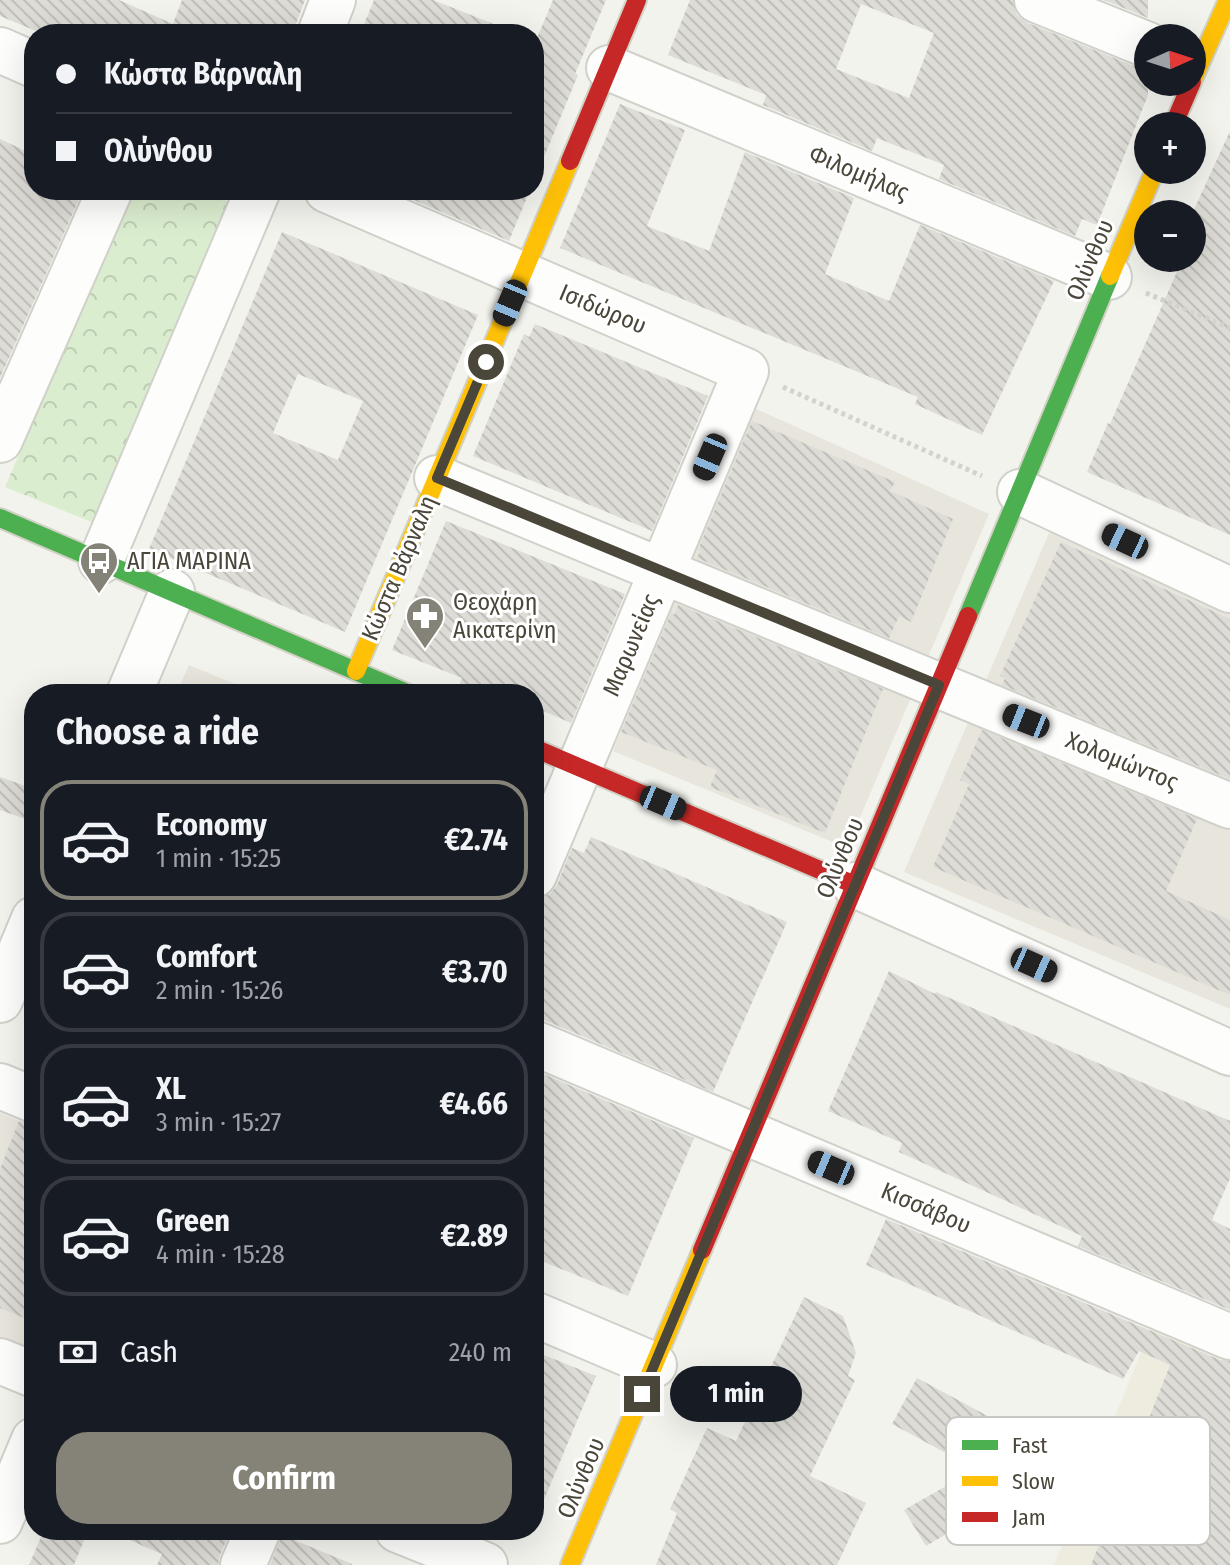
<!DOCTYPE html>
<html lang="en">
<head>
<meta charset="utf-8">
<style>
	:root { --surface:#171b24; --page:#242831; --text:#f1f3f6; --muted:#9ea1a6; --line:#363941; --accent:#858378 }
	body { margin:0; font-family:"Fira Sans Condensed",sans-serif; background:var(--page); color:var(--text); height:100vh; display:flex; flex-direction:column; font-size:30px; white-space:nowrap }
	* { box-sizing:border-box; margin:0 }
	p { font-size:26px; color:var(--muted) }
	.icon { flex:none; width:44px; height:44px; fill:none; stroke:currentColor; stroke-width:2; stroke-linecap:round; stroke-linejoin:round }
	.map { position:relative; flex:1; overflow:hidden }
	.drawer { position:absolute; left:24px; top:684px; width:520px; height:856px; display:flex; flex-direction:column; background:var(--surface); border-radius:32px; box-shadow:0 8px 32px #0002 }
	.drawer>* { flex:none }
	.guide { position:absolute; left:24px; top:24px; width:520px; height:176px; border-radius:32px; box-shadow:0 8px 32px #0002; display:grid; align-content:center; height:176px; padding:0 32px; background:var(--surface) }
	.needle { width:52px; rotate:87deg }
	.buttons { position:absolute; left:1134px; top:24px; display:grid; gap:16px }
	.buttons a { display:grid; place-items:center; width:72px; height:72px; border-radius:50%; background:var(--surface); box-shadow:0 8px 32px #0002; font-size:40px }
	.end { position:absolute; width:36px; height:36px; margin:-18px; border:10px solid #4a4639; background:#fff; box-shadow:0 0 0 4px #fff }
	.from { border-radius:50% }
	.bubble { position:absolute; height:56px; border-radius:28px; background:var(--surface); box-shadow:0 8px 32px #0002; font-size:26px; font-weight:700; line-height:56px; text-align:center }
	.car { position:absolute; width:24px; height:48px; margin:-24px -12px; border-radius:10px; box-shadow:0 0 6px 2px #0007; background:linear-gradient(#222 24%,#8ab4d8 0 40%,#222 0 76%,#8ab4d8 0 86%,#222 0) }
	.guide b { display:flex; align-items:center; gap:28px; height:76px; font-size:30px }
	.guide b+b { border-top:2px solid var(--line) }
	.guide i { width:20px; height:20px; background:var(--text) }
	ul { padding:0; list-style:none }
	li { display:flex; align-items:center; gap:24px; height:120px; margin:0 16px 12px; padding:0 16px; border:4px solid var(--line); border-radius:32px }
	li div { flex:1 }
	li b { display:block; font-size:30px }
	li em { font-style:normal; font-weight:700 }
	li.current { border-color:var(--accent) }
	li>.icon { width:72px; height:72px; stroke-width:1.5 }
	h2 { padding:0 32px; font-size:36px; line-height:96px }
	.pay { display:flex; align-items:center; gap:20px; height:88px; padding:0 32px; font-size:30px }
	.pay p { margin-inline-start:auto }
	.action { display:flex; gap:16px; margin-top:auto; padding:16px 32px }
	.action a { flex:1; height:92px; border-radius:32px; background:var(--accent); color:#fff; font-size:32px; font-weight:700; line-height:92px; text-align:center }
	.map>svg:first-child { display:block }
	.residential { fill:#e7e5dc }
	.education { fill:#edecde }
	.forest { fill:url(#forest-crowns) }
	.building { fill:url(#building-back-hatch); fill-rule:evenodd }
	.lines { fill:none; stroke-linecap:round; stroke-linejoin:round }
	.street-casing { stroke:#d1d1cb; stroke-width:48 }
	.fast-casing { stroke:#d2d1c5; stroke-width:22 }
	.slow-casing { stroke:#d2d1c5; stroke-width:22 }
	.jam-casing { stroke:#d2d1c5; stroke-width:22 }
	.path { stroke:#d3d3cc; stroke-width:5; stroke-dasharray:4 4; stroke-linecap:butt }
	.street { stroke:#fdfdfc; stroke-width:44 }
	.fast { stroke:#4caf50; stroke-width:18 }
	.slow { stroke:#ffc107; stroke-width:18 }
	.jam { stroke:#c62828; stroke-width:18 }
	.route { stroke:#4a4639; stroke-width:10 }
	.labels { text-anchor:middle; dominant-baseline:central; stroke-width:6; stroke-linejoin:round; paint-order:stroke }
	.street-label { font-size:24px; fill:#4a4639; stroke:#fff }
	.poi-label { font-size:24px; fill:#4a4639; stroke:#fff; text-anchor:start }
	.key { fill:#fff; stroke:#c9c8c4; stroke-width:2 }
	.key-label { font-size:22px; fill:#4a4639 }
</style>
</head>
<body>
<div class="map">
<svg width="1230" height="1565" viewBox="0 0 1230 1565">
	<defs>
		<pattern id="forest-crowns" width="20" height="18" patternUnits="userSpaceOnUse" patternTransform="scale(2)"><rect width="20" height="18" fill="#dbedcf"/><path d="M2 6a3 3 0 1 1 6 0M12 15a3 3 0 1 1 6 0" fill="none" stroke="#bdcdb2"/></pattern>
		<pattern id="building-back-hatch" width="6" height="6" patternUnits="userSpaceOnUse" patternTransform="scale(2)"><rect width="6" height="6" fill="#dddcd6"/><path d="M-1 5l2 2M0 0l6 6M5-1l2 2" fill="none" stroke="#bfbeb8"/></pattern>
	</defs>
	<rect width="100%" height="100%" fill="#f3f3ee"/>
	<g class="residential">
		<path d="M754,408L989,514L847,848L613,751Z"/>
		<path d="M1052,526L1230,604V1009L904,872Z"/>
		<path d="M189,665L259,694H176Z"/>
		<path d="M0,1113L34,1127V1350L0,1337Z"/>
	</g>
	<path class="education" d="M1154,1321L1230,1355V1565H1054Z"/>
	<path class="forest" d="M132,190H200L229,202L94,523L5,487Z"/>
	<g class="building">
		<path d="M0,0H119L173,24L182,0H305L292,34H43L0,16Z"/>
		<path d="M374,0H433L514,32V34H360Z"/>
		<path d="M553,0H606L575,74L578,75L534,181V45Z"/>
		<path d="M690,0H1013L1017,15L1028,23L1139,68L1148,69V95L1097,225L1082,219L1075,236L939,179L944,165L877,138L872,151L763,105L766,95L668,55ZM861,4L934,33L909,98L836,69Z"/>
		<path d="M1104,0H1148V18Z"/>
		<path d="M620,104L685,130L647,226L709,251L745,152L854,198L825,274L889,301L920,225L1054,281L982,435L915,404L918,397L560,248Z"/>
		<path d="M1230,131V535L1087,472L1108,423L1110,424L1183,258H1192V214Z"/>
		<path d="M0,139L34,155V190H83L0,378Z"/>
		<path d="M390,190H530L509,241Z"/>
		<path d="M282,232L478,315L345,632L149,549ZM298,374L363,401L338,460L273,433Z"/>
		<path d="M535,324L708,396L652,531L473,456L524,334L529,337Z"/>
		<path d="M752,421L895,482L890,491L953,519L911,622L899,616L889,638L697,558L700,551L698,550Z"/>
		<path d="M446,521L625,594L571,723L534,707V694H477L459,686L462,678L392,650Z"/>
		<path d="M1061,542L1230,619V779L1002,685L1005,678L1000,676Z"/>
		<path d="M678,605L883,689L825,833L710,787L717,770L621,732L671,613L674,615Z"/>
		<path d="M982,730L1197,819L1166,891L1230,920V995L933,867L969,784L960,780Z"/>
		<path d="M0,777L34,789V802L28,820L0,810Z"/>
		<path d="M591,837L787,922L713,1092L544,1020L534,1019V899L550,894L557,885L572,848L584,853Z"/>
		<path d="M889,971L935,994L936,992L1230,1121V1178L1212,1220L1230,1229V1310L1078,1246L1082,1236L899,1152L902,1143L828,1111Z"/>
		<path d="M534,1070L694,1138L628,1296L534,1258Z"/>
		<path d="M19,1121L34,1124V1322L0,1308V1169Z"/>
		<path d="M886,1219L1220,1360L1230,1361V1565H1091L1170,1365L1139,1351L1123,1379L866,1265Z"/>
		<path d="M804,1297L843,1316L856,1353L848,1376L855,1380L810,1476L866,1503L837,1565H656L677,1513L670,1509L707,1428L736,1441Z"/>
		<path d="M534,1351L596,1376L535,1521H534Z"/>
		<path d="M917,1378L1077,1464L1052,1510L892,1424Z"/>
		<path d="M948,1485L969,1521L926,1546L904,1510Z"/>
		<path d="M44,1530H88L74,1565H29Z"/>
		<path d="M106,1530H231L220,1555L218,1565H157L162,1554Z"/>
		<path d="M282,1535L352,1564V1565H270Z"/>
	</g>
	<g class="lines">
		<defs>
			<g id="street">
				<path d="M1037,0L1148,45"/>
				<path d="M320,34L333,0"/>
				<path d="M0,50L34,65"/>
				<path d="M609,68L1109,277"/>
				<path d="M327,190L746,371L534,875"/>
				<path d="M0,440L110,190"/>
				<path d="M437,478L1230,806"/>
				<path d="M1020,492L1230,590"/>
				<path d="M101,561L258,190"/>
				<path d="M129,694L172,592"/>
				<path d="M855,885L1230,1053"/>
				<path d="M0,1000L34,919"/>
				<path d="M534,1043L1230,1337"/>
				<path d="M0,1086L34,1100"/>
				<path d="M534,1314L654,1365"/>
				<path d="M0,1361L34,1375"/>
				<path d="M0,1521L34,1440"/>
				<path d="M398,1530L485,1565"/>
				<path d="M243,1565L258,1530"/>
			</g>
			<g id="fast">
				<path d="M0,518L409,694"/>
				<path d="M968,616L1110,276"/>
			</g>
			<g id="slow">
				<path d="M1192,81L1228,0"/>
				<path d="M1110,276L1155,170"/>
				<path d="M356,671L570,161"/>
				<path d="M570,1565L702,1250"/>
			</g>
			<g id="jam">
				<path d="M1173,126L1192,82"/>
				<path d="M570,161L637,0"/>
				<path d="M534,748L855,885"/>
				<path d="M702,1250L968,616"/>
			</g>
		</defs>
		<use href="#street" class="street-casing"/>
		<use href="#fast" class="fast-casing"/>
		<use href="#slow" class="slow-casing"/>
		<use href="#jam" class="jam-casing"/>
		<g class="path">
			<path d="M1146,293L1230,328"/>
			<path d="M783,387L982,476"/>
		</g>
		<use href="#street" class="street"/>
		<use href="#fast" class="fast"/>
		<use href="#slow" class="slow"/>
		<use href="#jam" class="jam"/>
	</g>
	<g class="lines">
		<path class="route" d="M486,362L437,478L939,685L642,1394"/>
	</g>
	<defs>
		<symbol id="bus-pin" viewBox="-11 -11 22 30"><path d="M0 17L-7.5 6A9.5 9.5 0 1 1 7.5 6Z" fill="#858378" stroke="#fff"/><path d="M-5-6H5V4H4V6H2V4H-2V6H-4V4H-5ZM-3.5-4V0h7V-4ZM-3.5 1.2v1.5H-2V1.2ZM2 1.2v1.5H3.5V1.2Z" fill="#fff"/></symbol>
		<symbol id="pharmacy-pin" viewBox="-11 -11 22 30"><path d="M0 17L-7.5 6A9.5 9.5 0 1 1 7.5 6Z" fill="#858378" stroke="#fff"/><path d="M-2-6h4v4h4v4h-4v4h-4v-4h-4v-4h4Z" fill="#fff"/></symbol>
	</defs>
	<g fill-rule="evenodd">
		<use href="#bus-pin" x="77" y="539" width="44" height="60"/>
		<use href="#pharmacy-pin" x="403" y="594" width="44" height="60"/>
	</g>
	<g class="labels">
		<g class="street-label">
			<text transform="translate(859 173) rotate(23)">Φιλομήλας</text>
			<text transform="translate(1090 260) rotate(-67)">Ολύνθου</text>
			<text transform="translate(603 309) rotate(23)">Ισιδώρου</text>
			<text transform="translate(399 568) rotate(-67)">Κώστα Βάρναλη</text>
			<text transform="translate(631 645) rotate(-67)">Μαρωνείας</text>
			<text transform="translate(1122 761) rotate(22)">Χολομώντος</text>
			<text transform="translate(840 858) rotate(-67)">Ολύνθου</text>
			<text transform="translate(926 1208) rotate(23)">Κισσάβου</text>
			<text transform="translate(581 1478) rotate(-67)">Ολύνθου</text>
		</g>
		<g class="poi-label">
			<text x="127" y="561">ΑΓΙΑ ΜΑΡΙΝΑ</text>
			<text x="453" y="602">Θεοχάρη<tspan x="453" dy="28">Αικατερίνη</tspan></text>
		</g>
	</g>
	<rect x="946" y="1417" width="264" height="128" rx="12" class="key"/>
	<rect x="962" y="1440" width="36" height="10" fill="#4caf50"/>
	<rect x="962" y="1476" width="36" height="10" fill="#ffc107"/>
	<rect x="962" y="1512" width="36" height="10" fill="#c62828"/>
	<g class="key-label">
		<text x="1012" y="1453">Fast</text>
		<text x="1012" y="1489">Slow</text>
		<text x="1012" y="1525">Jam</text>
	</g>
</svg>
<div class="buttons">
<a><svg class="needle" viewBox="-14 -14 28 28"><path d="M0-13l5 13h-10z" fill="#e53935"/><path d="M0 13l5-13h-10z" fill="#9ea1a6"/></svg></a>
<a>+</a>
<a>−</a>
</div>
<i class="end from" style="left:486px;top:362px"></i>
<i class="end" style="left:642px;top:1394px"></i>
<div class="bubble" style="left:670px;top:1366px;width:132px">1 min</div>
<i class="car" style="left:510px;top:303px;rotate:203deg"></i>
<i class="car" style="left:710px;top:457px;rotate:203deg"></i>
<i class="car" style="left:1125px;top:541px;rotate:295deg"></i>
<i class="car" style="left:1026px;top:721px;rotate:292deg"></i>
<i class="car" style="left:663px;top:803px;rotate:113deg"></i>
<i class="car" style="left:1034px;top:965px;rotate:114deg"></i>
<i class="car" style="left:831px;top:1168px;rotate:293deg"></i>
<div class="guide">
<b><i class="from"></i>Κώστα Βάρναλη</b>
<b><i></i>Ολύνθου</b>
</div>
<section class="drawer">
<h2>Choose a ride</h2>
<ul>
<li class="current"><svg class="icon" aria-label="car" viewBox="0 0 24 24"><path d="M5 17H2v-5l4-1 3-4h7l3 4 3 1v5h-3M9 17h6M6 11h13"/><circle cx="7" cy="17" r="2"/><circle cx="17" cy="17" r="2"/></svg><div><b>Economy</b><p>1 min · 15:25</p></div><em>€2.74</em></li>
<li><svg class="icon" aria-label="car" viewBox="0 0 24 24"><path d="M5 17H2v-5l4-1 3-4h7l3 4 3 1v5h-3M9 17h6M6 11h13"/><circle cx="7" cy="17" r="2"/><circle cx="17" cy="17" r="2"/></svg><div><b>Comfort</b><p>2 min · 15:26</p></div><em>€3.70</em></li>
<li><svg class="icon" aria-label="car" viewBox="0 0 24 24"><path d="M5 17H2v-5l4-1 3-4h7l3 4 3 1v5h-3M9 17h6M6 11h13"/><circle cx="7" cy="17" r="2"/><circle cx="17" cy="17" r="2"/></svg><div><b>XL</b><p>3 min · 15:27</p></div><em>€4.66</em></li>
<li><svg class="icon" aria-label="car" viewBox="0 0 24 24"><path d="M5 17H2v-5l4-1 3-4h7l3 4 3 1v5h-3M9 17h6M6 11h13"/><circle cx="7" cy="17" r="2"/><circle cx="17" cy="17" r="2"/></svg><div><b>Green</b><p>4 min · 15:28</p></div><em>€2.89</em></li>
</ul>
<div class="pay"><svg class="icon" aria-label="cash" viewBox="0 0 24 24"><path d="M3 7h18v10H3z"/><circle cx="12" cy="12" r="2"/></svg>Cash<p>240 m</p></div>
<div class="action"><a>Confirm</a></div>
</section>
</div>
</body>
</html>
